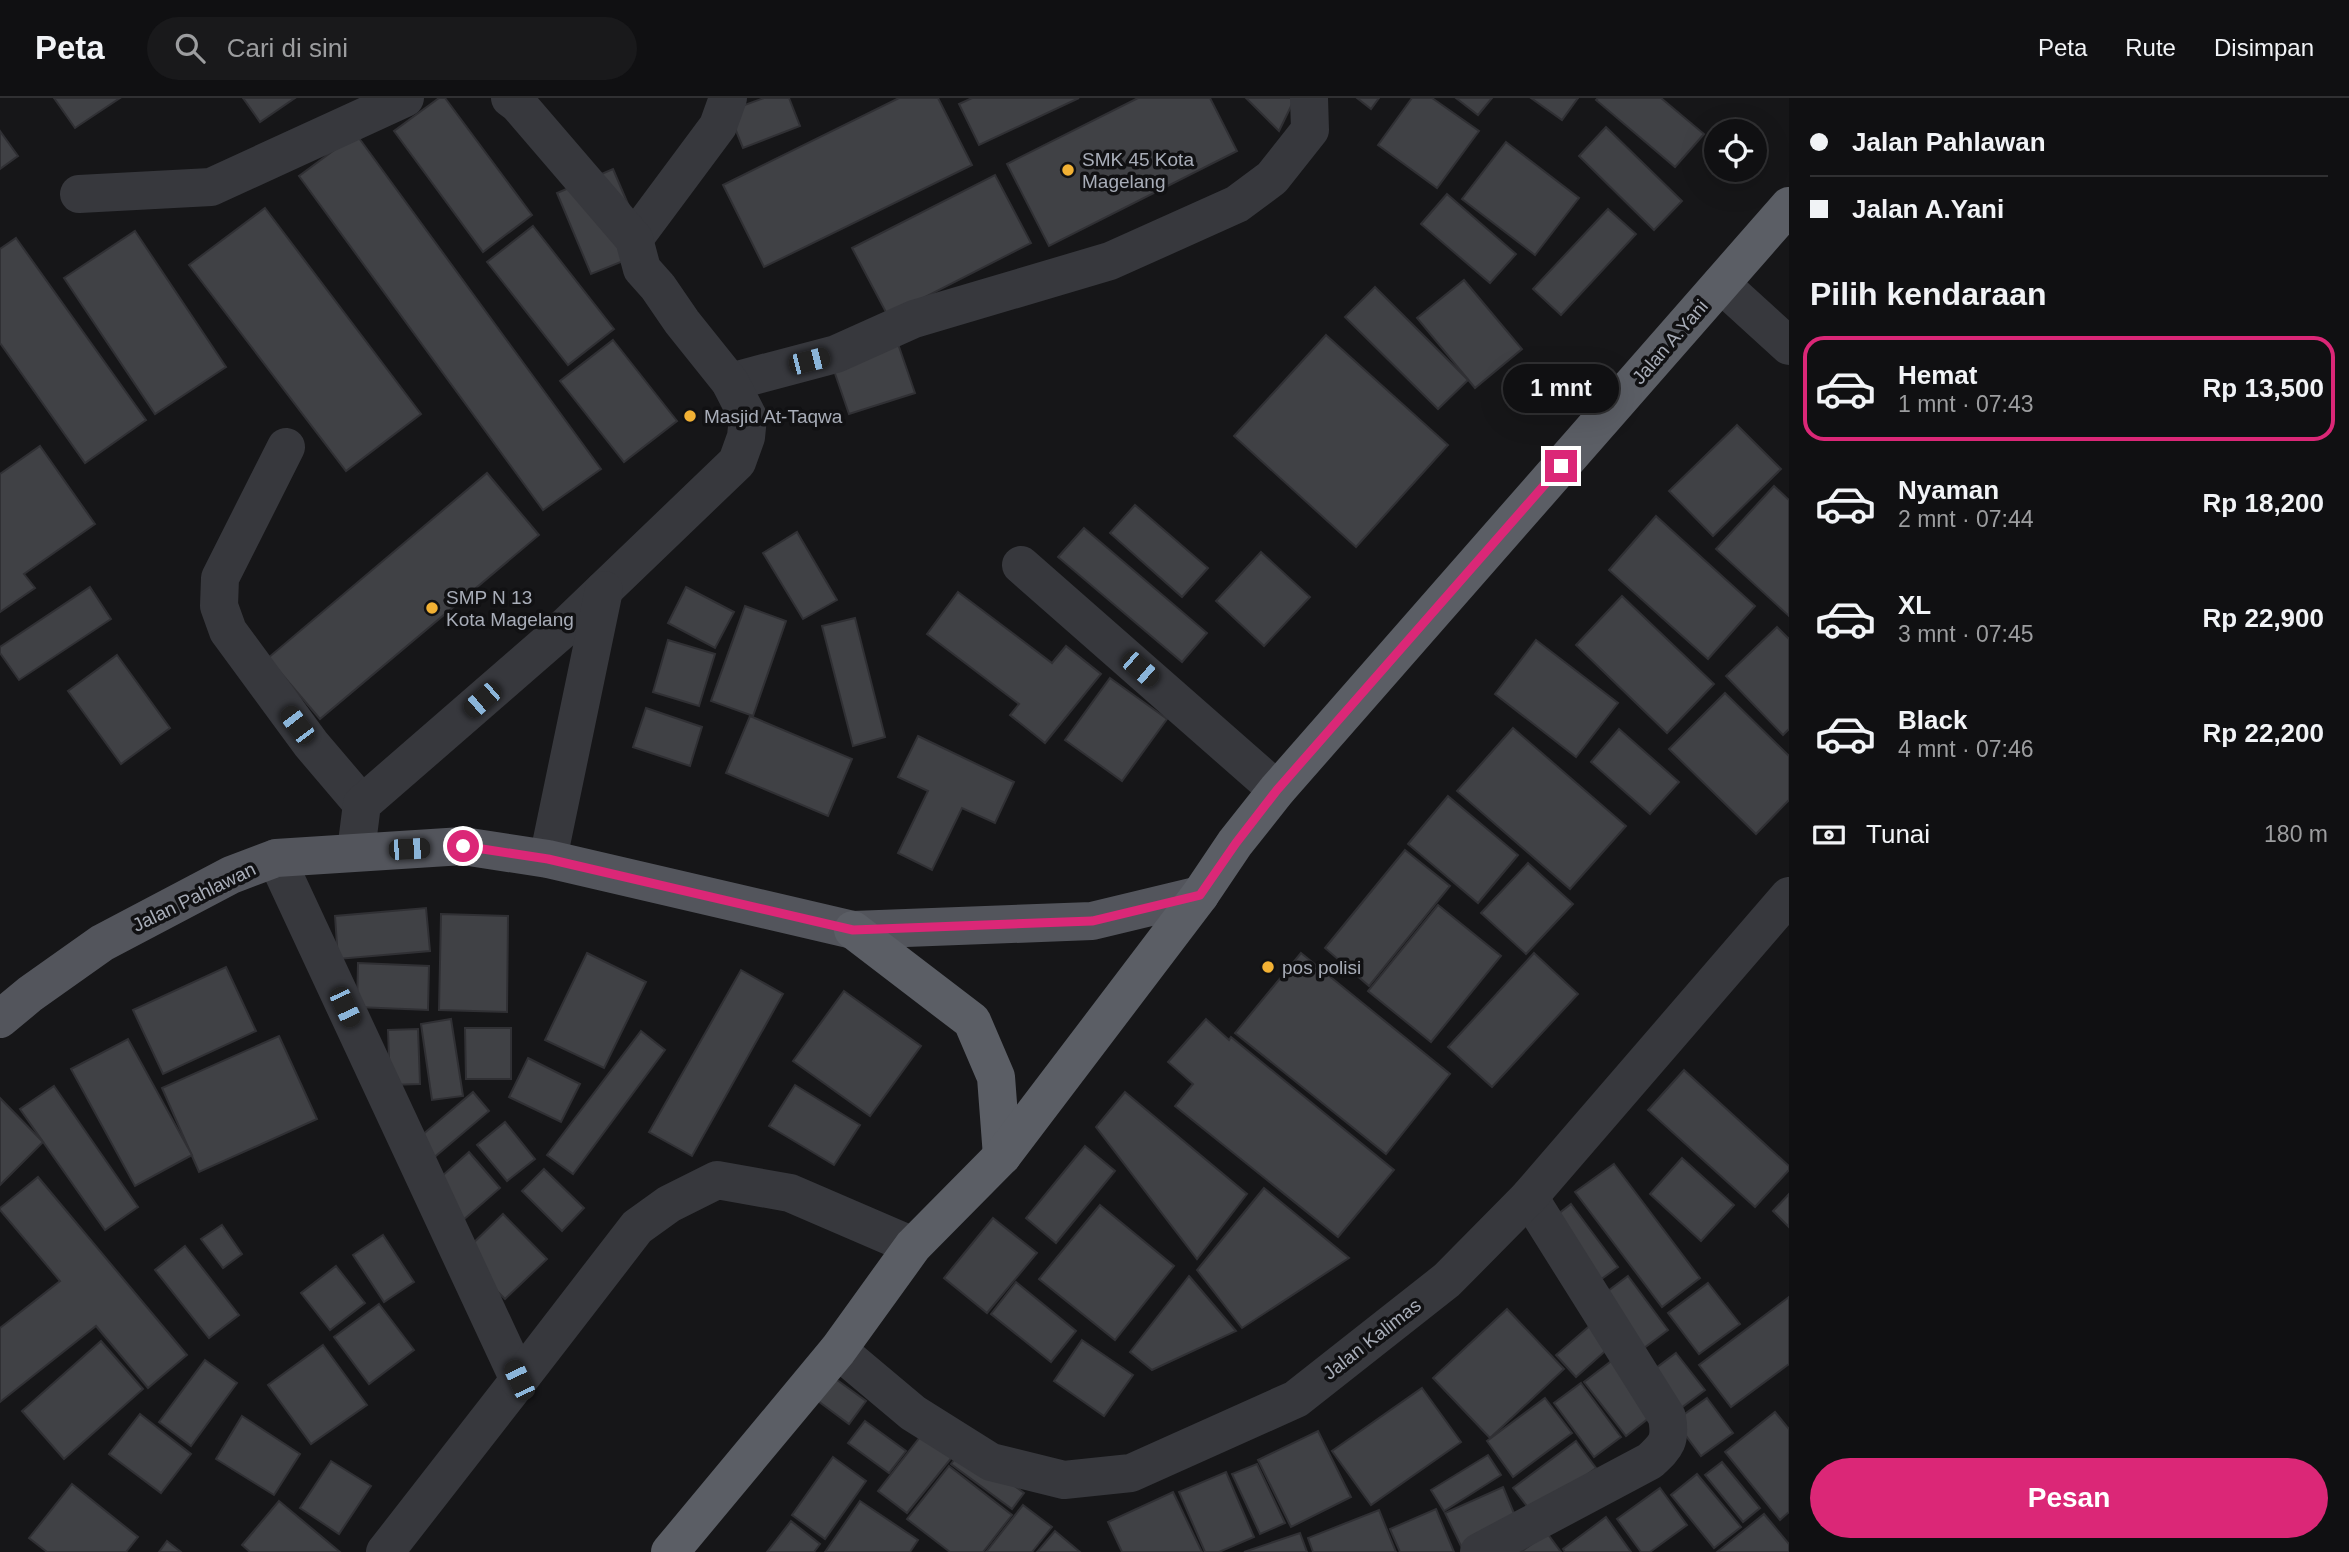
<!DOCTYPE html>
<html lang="id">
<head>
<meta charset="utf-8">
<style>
	:root { --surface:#101012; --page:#19191b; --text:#f1f3f6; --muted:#9c9d9f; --line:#303032; --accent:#db2777 }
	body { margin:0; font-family:Helvetica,sans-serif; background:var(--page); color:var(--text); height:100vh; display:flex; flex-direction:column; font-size:26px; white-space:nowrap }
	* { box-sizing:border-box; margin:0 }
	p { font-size:23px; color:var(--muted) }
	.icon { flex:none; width:38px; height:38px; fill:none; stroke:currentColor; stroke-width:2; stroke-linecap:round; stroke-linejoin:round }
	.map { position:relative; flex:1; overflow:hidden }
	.details { display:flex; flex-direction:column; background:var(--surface); width:560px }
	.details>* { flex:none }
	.hud { display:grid; align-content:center; height:154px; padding:0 21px; background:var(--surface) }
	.buttons { position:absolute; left:1704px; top:21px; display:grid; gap:14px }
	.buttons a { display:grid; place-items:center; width:63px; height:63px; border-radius:50%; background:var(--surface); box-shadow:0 7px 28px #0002,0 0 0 2px var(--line); font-size:35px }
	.end { position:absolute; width:32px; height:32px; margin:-16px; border:9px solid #db2777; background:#fff; box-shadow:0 0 0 4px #fff }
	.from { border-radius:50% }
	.bubble { position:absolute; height:49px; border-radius:24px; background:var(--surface); box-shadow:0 7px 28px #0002,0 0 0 2px var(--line); font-size:23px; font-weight:700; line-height:49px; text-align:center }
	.car { position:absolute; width:21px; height:42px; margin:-21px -10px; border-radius:9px; box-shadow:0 0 5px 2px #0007; background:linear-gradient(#222 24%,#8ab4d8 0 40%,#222 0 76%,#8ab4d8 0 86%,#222 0) }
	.hud b { display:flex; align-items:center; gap:24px; height:66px; font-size:26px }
	.hud b+b { border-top:2px solid var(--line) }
	.hud i { width:18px; height:18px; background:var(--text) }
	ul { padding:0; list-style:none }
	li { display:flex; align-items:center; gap:21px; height:105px; margin:0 14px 10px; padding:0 7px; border:4px solid transparent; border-radius:21px }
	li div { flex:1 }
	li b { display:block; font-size:26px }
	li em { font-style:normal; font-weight:700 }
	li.active { border-color:var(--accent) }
	li>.icon { width:63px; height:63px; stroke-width:1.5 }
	h2 { padding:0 21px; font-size:32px; line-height:84px }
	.pay { display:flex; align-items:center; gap:18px; height:77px; padding:0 21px; font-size:26px }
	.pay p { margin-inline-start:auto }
	.primary-button { display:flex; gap:14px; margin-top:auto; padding:14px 21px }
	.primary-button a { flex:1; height:80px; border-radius:42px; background:var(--accent); color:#fff; font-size:28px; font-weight:700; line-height:80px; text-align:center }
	header { display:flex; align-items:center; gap:42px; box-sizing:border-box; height:98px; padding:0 35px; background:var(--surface); border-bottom:2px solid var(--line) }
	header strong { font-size:33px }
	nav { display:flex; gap:38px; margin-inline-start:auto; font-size:24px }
	.search { width:490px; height:63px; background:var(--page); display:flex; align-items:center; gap:18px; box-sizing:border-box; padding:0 24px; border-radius:38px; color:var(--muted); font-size:26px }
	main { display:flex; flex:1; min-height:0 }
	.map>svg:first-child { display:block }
	.building { fill:#404145; stroke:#303034; stroke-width:2 }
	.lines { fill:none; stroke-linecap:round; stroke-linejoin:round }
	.minor { stroke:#37383d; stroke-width:38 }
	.tertiary { stroke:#37383d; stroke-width:38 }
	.primary { stroke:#53555c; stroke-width:38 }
	.trunk { stroke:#5b5e65; stroke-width:38 }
	.route { stroke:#db2777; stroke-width:9 }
	.poi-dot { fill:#f2b134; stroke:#111113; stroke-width:2.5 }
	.labels { text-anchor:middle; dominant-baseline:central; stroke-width:7; stroke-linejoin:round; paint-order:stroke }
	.poi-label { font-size:19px; fill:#a8adb8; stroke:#111113; text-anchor:start }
	.street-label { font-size:19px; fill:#a8adb8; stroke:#111113 }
</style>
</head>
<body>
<header>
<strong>Peta</strong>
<div class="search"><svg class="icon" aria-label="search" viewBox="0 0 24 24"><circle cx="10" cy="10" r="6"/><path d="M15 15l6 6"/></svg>Cari di sini</div>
<nav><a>Peta</a><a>Rute</a><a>Disimpan</a></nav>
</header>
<main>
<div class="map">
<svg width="1789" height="1454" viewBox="0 0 1789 1454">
	<rect width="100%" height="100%" fill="#161618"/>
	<g class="building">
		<path d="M54,0H120L75,30Z"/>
		<path d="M243,0H295L260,24Z"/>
		<path d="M439,0H445L532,117L483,154L394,33Z"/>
		<path d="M764,0H789L800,28L743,50L728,13Z"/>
		<path d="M899,0H938L972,67L764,169L723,87Z"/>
		<path d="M972,0H1079L979,47L959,6Z"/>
		<path d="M1138,0H1210L1237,53L1049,148L1007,66Z"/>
		<path d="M1246,0H1295L1279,33Z"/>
		<path d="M1357,0H1379L1371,11Z"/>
		<path d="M1412,0H1432L1479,33L1437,90L1378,47Z"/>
		<path d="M1456,0H1492L1478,17Z"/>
		<path d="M1531,0H1578L1562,22Z"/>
		<path d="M1598,0H1661L1704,36L1675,69L1596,2Z"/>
		<path d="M1606,29L1682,103L1654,132L1579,58Z"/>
		<path d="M0,33L18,58L0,71Z"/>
		<path d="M356,36L601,371L543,412L299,78Z"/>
		<path d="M1506,44L1579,100L1535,157L1462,101Z"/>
		<path d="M613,71L648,153L591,176L557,95Z"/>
		<path d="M995,77L1031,145L888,218L852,150Z"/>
		<path d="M1447,96L1516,156L1490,185L1421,126Z"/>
		<path d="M265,110L421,316L346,373L189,167Z"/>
		<path d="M1608,111L1636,136L1561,217L1533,191Z"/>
		<path d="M533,128L614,231L568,267L487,164Z"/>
		<path d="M135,133L226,269L155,316L64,180Z"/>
		<path d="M16,140L146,322L85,365L0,245V151Z"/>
		<path d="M1464,182L1522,251L1475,290L1417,220Z"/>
		<path d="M1375,189L1468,282L1438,311L1345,219Z"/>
		<path d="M1326,237L1448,347L1356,449L1234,338Z"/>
		<path d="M613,242L677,323L624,364L560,283Z"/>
		<path d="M897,243L915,295L849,316L831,264Z"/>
		<path d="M1737,327L1781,371L1713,438L1669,393Z"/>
		<path d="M40,348L95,426L24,476L35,490L0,514V376Z"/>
		<path d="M487,375L539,437L320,621L268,560Z"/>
		<path d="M1774,388L1789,402V518L1716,451Z"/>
		<path d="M1135,407L1208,470L1182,499L1110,435Z"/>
		<path d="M1656,418L1755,508L1708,561L1609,472Z"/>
		<path d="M1084,430L1207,535L1182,564L1058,459Z"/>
		<path d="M797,434L837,502L803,521L763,455Z"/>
		<path d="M1261,454L1310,499L1264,548L1216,503Z"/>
		<path d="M90,489L111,521L19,582L0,555V549Z"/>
		<path d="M686,489L734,514L715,550L668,525Z"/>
		<path d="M958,494L1052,565L1066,548L1101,576L1045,645L1010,617L1019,606L927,536Z"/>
		<path d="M1622,498L1714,586L1667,635L1576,547Z"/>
		<path d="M745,508L786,523L753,618L711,603Z"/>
		<path d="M855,520L885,639L853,648L822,528Z"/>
		<path d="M1777,529L1789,541V631L1783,637L1726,578Z"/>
		<path d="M668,542L715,556L699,608L653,594Z"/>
		<path d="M1536,542L1618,605L1576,659L1495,596Z"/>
		<path d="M117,557L170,630L121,666L68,593Z"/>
		<path d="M1110,580L1167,621L1122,683L1065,642Z"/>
		<path d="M1725,595L1789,658V702L1756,736L1669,651Z"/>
		<path d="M646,610L702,629L690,668L633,649Z"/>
		<path d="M750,618L852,661L828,718L726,675Z"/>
		<path d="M1513,630L1626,728L1570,791L1457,693Z"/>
		<path d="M1619,631L1679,684L1650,716L1591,664Z"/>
		<path d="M918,638L1014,684L995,725L962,710L932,772L898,755L928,693L898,679Z"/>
		<path d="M1448,698L1518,757L1478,805L1408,746Z"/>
		<path d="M1405,752L1450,788L1369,888L1325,850Z"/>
		<path d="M1528,765L1573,806L1526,856L1481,815Z"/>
		<path d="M1438,807L1501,858L1431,944L1368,893Z"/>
		<path d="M426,810L430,853L338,861L335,818Z"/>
		<path d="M441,816L508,818L507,914L439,912Z"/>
		<path d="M587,855L646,884L604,970L545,942Z"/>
		<path d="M1301,855L1450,976L1386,1056L1235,935Z"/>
		<path d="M1534,855L1578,896L1492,989L1448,949Z"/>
		<path d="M358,865L429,868L428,912L357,909Z"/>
		<path d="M226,869L256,933L163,976L133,912Z"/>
		<path d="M741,872L783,896L692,1058L649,1034Z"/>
		<path d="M844,893L921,948L870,1018L793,963Z"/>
		<path d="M451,921L463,998L432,1002L421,926Z"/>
		<path d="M1206,921L1229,942L1231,939L1394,1072L1338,1139L1175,1008L1193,986L1168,964Z"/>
		<path d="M465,930H511V981H466Z"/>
		<path d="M418,931L420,986L390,987L388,932Z"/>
		<path d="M641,933L665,952L573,1076L547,1057Z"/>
		<path d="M279,938L317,1021L199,1074L162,990Z"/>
		<path d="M128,941L192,1057L135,1088L71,971Z"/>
		<path d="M528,960L580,986L561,1024L509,999Z"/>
		<path d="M1684,972L1789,1068V1072L1755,1109L1648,1012Z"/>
		<path d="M795,987L860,1027L834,1067L769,1028Z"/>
		<path d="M54,988L138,1109L105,1132L20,1011Z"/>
		<path d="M473,994L489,1013L431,1062L415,1043Z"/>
		<path d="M1125,994L1247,1096L1197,1161L1096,1029Z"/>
		<path d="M0,1000L43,1044L0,1087Z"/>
		<path d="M505,1024L535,1061L507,1083L477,1047Z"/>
		<path d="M1085,1048L1115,1073L1056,1145L1026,1120Z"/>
		<path d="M469,1054L500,1090L462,1123L432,1087Z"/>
		<path d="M1682,1060L1734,1107L1701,1143L1650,1096Z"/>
		<path d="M1614,1066L1700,1180L1662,1209L1575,1094Z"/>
		<path d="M544,1071L584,1110L562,1133L522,1093Z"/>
		<path d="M38,1079L187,1257L148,1290L96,1228L0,1304V1230L60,1183L0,1112V1110Z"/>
		<path d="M1264,1090L1349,1160L1242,1230L1197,1172Z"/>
		<path d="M1789,1096V1129L1773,1113Z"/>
		<path d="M1571,1106L1618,1169L1600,1182L1553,1120Z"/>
		<path d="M1100,1107L1174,1168L1115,1242L1039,1181Z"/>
		<path d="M503,1116L547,1161L505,1201L461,1157Z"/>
		<path d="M993,1120L1037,1155L987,1215L944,1180Z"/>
		<path d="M222,1127L242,1156L223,1170L201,1141Z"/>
		<path d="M383,1137L414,1184L384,1204L353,1157Z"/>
		<path d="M185,1148L239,1217L209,1240L155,1172Z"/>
		<path d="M336,1168L365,1205L330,1232L301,1195Z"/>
		<path d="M1189,1178L1236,1233L1152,1272L1130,1254Z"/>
		<path d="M1628,1178L1668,1232L1644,1250L1604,1196Z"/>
		<path d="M1016,1184L1076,1233L1051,1264L991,1216Z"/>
		<path d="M1708,1185L1740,1226L1699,1256L1668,1215Z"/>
		<path d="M1789,1199V1266L1731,1309L1699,1267Z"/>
		<path d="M379,1206L414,1252L369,1286L334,1239Z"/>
		<path d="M1507,1211L1564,1271L1490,1340L1433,1280Z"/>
		<path d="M1593,1225L1612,1247L1576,1279L1556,1257Z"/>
		<path d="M1082,1242L1133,1277L1104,1318L1054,1283Z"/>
		<path d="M101,1243L143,1291L64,1361L22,1313Z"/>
		<path d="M323,1247L367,1307L311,1346L268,1287Z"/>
		<path d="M1676,1255L1705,1292L1677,1313L1648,1276Z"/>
		<path d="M1614,1261L1654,1316L1626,1338L1584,1284Z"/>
		<path d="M205,1262L237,1285L191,1348L159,1324Z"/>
		<path d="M826,1274L866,1303L849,1326L810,1297Z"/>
		<path d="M1581,1285L1621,1339L1594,1359L1554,1305Z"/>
		<path d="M1422,1290L1461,1344L1371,1407L1332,1353Z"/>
		<path d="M1545,1300L1572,1335L1513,1379L1487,1343Z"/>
		<path d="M1707,1300L1733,1335L1701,1358L1675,1323Z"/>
		<path d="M1775,1314L1789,1331V1414L1780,1422L1725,1354Z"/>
		<path d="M140,1316L191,1356L161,1395L109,1356Z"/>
		<path d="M242,1318L300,1356L274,1397L216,1361Z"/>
		<path d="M865,1323L906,1353L889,1375L848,1345Z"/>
		<path d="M1318,1333L1351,1399L1291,1429L1258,1362Z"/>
		<path d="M924,1334L953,1358L907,1415L878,1393Z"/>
		<path d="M1576,1343L1596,1370L1533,1416L1513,1390Z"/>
		<path d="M963,1350L1024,1395L1012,1411L951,1366Z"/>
		<path d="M1488,1357L1501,1377L1444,1413L1431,1392Z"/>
		<path d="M833,1359L866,1383L825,1441L792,1417Z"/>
		<path d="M331,1363L371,1388L339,1436L300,1410Z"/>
		<path d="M1722,1364L1760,1410L1743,1424L1705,1377Z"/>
		<path d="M1257,1366L1285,1425L1260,1436L1232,1376Z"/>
		<path d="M949,1368L1012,1417L983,1454H950L907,1421Z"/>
		<path d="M1226,1374L1254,1439L1219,1454H1205L1179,1394Z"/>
		<path d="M1697,1376L1741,1429L1714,1450L1671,1397Z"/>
		<path d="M72,1386L138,1439L126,1454H47L29,1440Z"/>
		<path d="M1503,1389L1518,1425L1462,1450L1445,1415Z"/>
		<path d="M1660,1390L1687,1427L1650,1454H1641L1617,1421Z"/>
		<path d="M1173,1394L1202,1454H1122L1108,1424Z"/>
		<path d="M279,1403L340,1454H250L242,1447Z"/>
		<path d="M860,1403L918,1442L910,1454H825Z"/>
		<path d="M1023,1407L1052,1429L1032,1454H986Z"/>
		<path d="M1436,1411L1454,1454H1400L1390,1431Z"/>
		<path d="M1379,1412L1396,1454H1313L1308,1440Z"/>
		<path d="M1764,1416L1789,1446V1454H1717Z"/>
		<path d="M1606,1419L1631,1454H1565L1563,1451Z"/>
		<path d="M791,1423L820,1446L814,1454H767Z"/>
		<path d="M1055,1433L1080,1454H1037Z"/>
		<path d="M1300,1435L1307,1454H1244Z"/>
		<path d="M1547,1435L1561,1454H1521Z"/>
		<path d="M167,1443L181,1454H159Z"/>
	</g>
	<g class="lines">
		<g class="minor">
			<path d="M79,96L211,89L405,0"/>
			<path d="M634,141L718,28L728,0"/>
			<path d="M1721,186L1789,248"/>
			<path d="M730,284L836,256L914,221L1110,163L1237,106L1272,80L1310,32L1309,0"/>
			<path d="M286,349L220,480L219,508L228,533L311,646L362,706"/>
			<path d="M1021,467L1277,692"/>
			<path d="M356,753L362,706L561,533L737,364L746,339L748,319L730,284L682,224L658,189L642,171L634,141L518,6L510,0"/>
			<path d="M276,760L519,1282L385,1454"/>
			<path d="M548,761L604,492"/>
			<path d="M519,1282L637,1129L669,1106L717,1082L790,1095L913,1148"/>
			<path d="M1479,1454L1650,1363C1667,1347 1671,1343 1667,1319L1529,1099"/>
		</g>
		<path class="tertiary" d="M838,1252L913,1315L991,1364L1064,1382L1131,1375L1296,1301L1447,1182L1529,1099L1789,798"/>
		<path class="primary" d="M0,921L30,896L102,845L231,777L276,760L463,748L548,761L853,832L1092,823L1200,797"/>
		<g class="trunk">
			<path d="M853,832L972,923L996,979L1002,1058"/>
			<path d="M670,1454L838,1252L913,1148L1002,1058L1200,797L1235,745L1277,692L1789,108"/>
		</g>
	</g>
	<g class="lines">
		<path class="route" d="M463,748L548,761L853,832L1092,823L1200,797L1236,745L1277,692L1561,368"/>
	</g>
	<g class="poi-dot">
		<circle cx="1068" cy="72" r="7"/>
		<circle cx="690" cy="318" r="7"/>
		<circle cx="432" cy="510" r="7"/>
		<circle cx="1268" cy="869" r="7"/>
	</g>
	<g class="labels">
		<g class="poi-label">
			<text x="1082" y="61">SMK 45 Kota<tspan x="1082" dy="22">Magelang</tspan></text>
			<text x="704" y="318">Masjid At-Taqwa</text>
			<text x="446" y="499">SMP N 13<tspan x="446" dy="22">Kota Magelang</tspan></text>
			<text x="1282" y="869">pos polisi</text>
		</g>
		<g class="street-label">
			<text transform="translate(1670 244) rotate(-49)">Jalan A.Yani</text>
			<text transform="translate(194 799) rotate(-26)">Jalan Pahlawan</text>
			<text transform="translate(1372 1241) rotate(-38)">Jalan Kalimas</text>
		</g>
	</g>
</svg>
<div class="buttons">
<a><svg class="icon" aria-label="locate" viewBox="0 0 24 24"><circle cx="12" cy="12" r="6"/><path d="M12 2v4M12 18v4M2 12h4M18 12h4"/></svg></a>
</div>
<i class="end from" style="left:463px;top:748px"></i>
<i class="end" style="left:1561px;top:368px"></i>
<div class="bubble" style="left:1503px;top:266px;width:116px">1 mnt</div>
<i class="car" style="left:809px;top:263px;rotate:76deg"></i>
<i class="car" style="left:1140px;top:571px;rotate:131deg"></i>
<i class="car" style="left:482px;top:602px;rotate:229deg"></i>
<i class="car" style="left:297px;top:627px;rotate:323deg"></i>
<i class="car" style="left:409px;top:751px;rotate:87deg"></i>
<i class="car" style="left:345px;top:909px;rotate:155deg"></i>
<i class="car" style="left:519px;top:1282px;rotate:335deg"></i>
</div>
<section class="details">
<div class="hud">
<b><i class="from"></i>Jalan Pahlawan</b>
<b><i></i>Jalan A.Yani</b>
</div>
<h2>Pilih kendaraan</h2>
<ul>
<li class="active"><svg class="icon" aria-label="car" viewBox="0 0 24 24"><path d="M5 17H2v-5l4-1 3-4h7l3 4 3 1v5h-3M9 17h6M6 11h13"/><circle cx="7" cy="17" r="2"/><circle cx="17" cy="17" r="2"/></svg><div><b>Hemat</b><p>1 mnt · 07:43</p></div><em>Rp 13,500</em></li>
<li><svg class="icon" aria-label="car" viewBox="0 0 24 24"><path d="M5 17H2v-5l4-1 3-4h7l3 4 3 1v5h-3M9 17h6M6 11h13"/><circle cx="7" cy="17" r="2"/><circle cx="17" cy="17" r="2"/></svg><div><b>Nyaman</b><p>2 mnt · 07:44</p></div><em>Rp 18,200</em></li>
<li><svg class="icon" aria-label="car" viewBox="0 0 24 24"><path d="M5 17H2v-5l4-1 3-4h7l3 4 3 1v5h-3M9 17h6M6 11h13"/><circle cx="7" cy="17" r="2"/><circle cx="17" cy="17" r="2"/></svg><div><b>XL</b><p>3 mnt · 07:45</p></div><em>Rp 22,900</em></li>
<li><svg class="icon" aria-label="car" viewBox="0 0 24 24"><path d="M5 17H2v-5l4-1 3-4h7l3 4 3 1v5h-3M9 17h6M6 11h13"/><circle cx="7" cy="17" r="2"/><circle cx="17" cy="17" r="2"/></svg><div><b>Black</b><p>4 mnt · 07:46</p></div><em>Rp 22,200</em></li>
</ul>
<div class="pay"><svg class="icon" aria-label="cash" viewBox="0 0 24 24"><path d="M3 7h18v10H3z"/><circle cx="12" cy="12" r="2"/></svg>Tunai<p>180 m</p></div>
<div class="primary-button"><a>Pesan</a></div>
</section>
</main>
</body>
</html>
